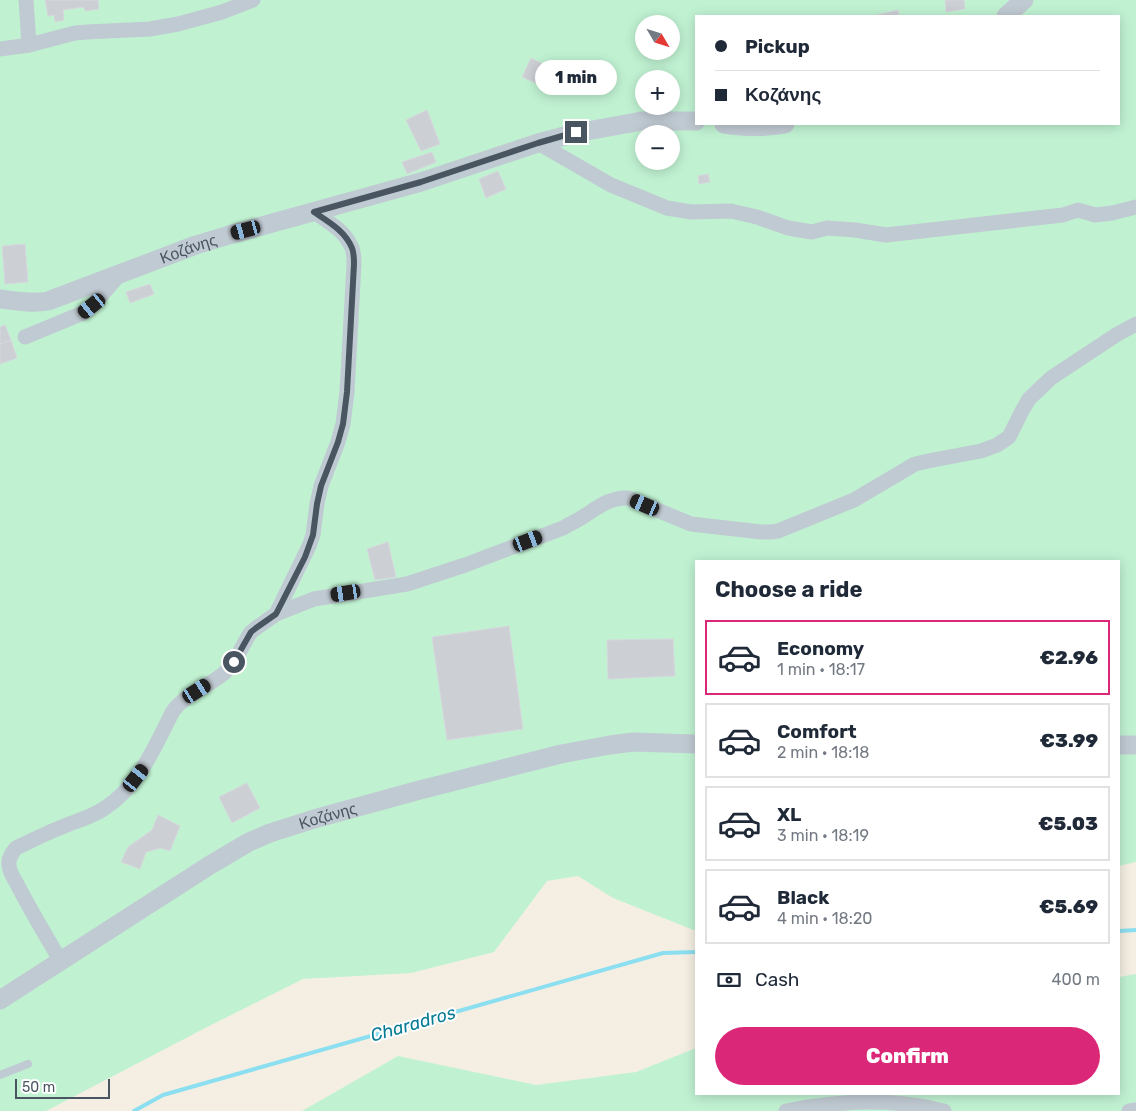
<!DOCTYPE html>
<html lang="en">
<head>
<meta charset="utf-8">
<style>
	:root { --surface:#fff; --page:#f2f2f3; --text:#1f2937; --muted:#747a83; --line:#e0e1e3; --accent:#db2777 }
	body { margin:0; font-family:Rubik,sans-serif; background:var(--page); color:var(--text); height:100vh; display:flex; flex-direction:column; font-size:19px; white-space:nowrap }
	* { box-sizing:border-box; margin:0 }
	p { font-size:16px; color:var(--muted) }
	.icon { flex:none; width:28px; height:28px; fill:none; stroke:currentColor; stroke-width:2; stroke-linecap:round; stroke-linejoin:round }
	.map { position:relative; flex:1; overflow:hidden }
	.side { position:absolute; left:695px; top:560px; width:425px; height:535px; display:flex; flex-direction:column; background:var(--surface); border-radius:0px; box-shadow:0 2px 12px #0003 }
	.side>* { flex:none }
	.hud { position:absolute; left:695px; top:15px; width:425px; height:110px; border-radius:0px; box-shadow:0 2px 12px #0003; display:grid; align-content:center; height:110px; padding:0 20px; background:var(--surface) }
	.needle { width:32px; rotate:128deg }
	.buttons { position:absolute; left:635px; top:15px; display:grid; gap:10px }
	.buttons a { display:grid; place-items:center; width:45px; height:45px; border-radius:50%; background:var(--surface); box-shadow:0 2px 12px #0003; font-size:25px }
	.scale { position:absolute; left:15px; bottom:12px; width:95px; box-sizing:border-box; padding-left:5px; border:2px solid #495661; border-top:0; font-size:14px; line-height:18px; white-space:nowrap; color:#495661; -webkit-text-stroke:4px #fff; paint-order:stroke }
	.end { position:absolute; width:22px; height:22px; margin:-11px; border:6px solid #495661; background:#fff; box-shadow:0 0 0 2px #fff }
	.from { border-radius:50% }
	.bubble { position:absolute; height:35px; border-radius:18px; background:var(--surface); box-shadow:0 2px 12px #0003; font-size:16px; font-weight:800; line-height:35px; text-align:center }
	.car { position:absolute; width:15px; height:30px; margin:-15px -8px; border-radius:6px; box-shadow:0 0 4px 1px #0007; background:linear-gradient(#222 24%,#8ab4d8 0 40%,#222 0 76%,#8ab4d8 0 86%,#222 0) }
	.hud b { display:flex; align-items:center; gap:18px; height:48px; font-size:19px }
	.hud b+b { border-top:1px solid var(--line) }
	.hud i { width:12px; height:12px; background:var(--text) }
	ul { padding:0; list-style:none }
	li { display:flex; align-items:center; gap:15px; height:75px; margin:0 10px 8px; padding:0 10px; border:2px solid var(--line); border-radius:0px }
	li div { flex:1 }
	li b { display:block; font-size:19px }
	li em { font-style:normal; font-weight:800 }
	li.on { border-color:var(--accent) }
	li>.icon { width:45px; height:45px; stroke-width:1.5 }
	h2 { padding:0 20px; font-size:22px; line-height:60px }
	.pay { display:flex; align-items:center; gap:12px; height:55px; padding:0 20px; font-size:19px }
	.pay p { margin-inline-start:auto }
	.button { display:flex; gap:10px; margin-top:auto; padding:10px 20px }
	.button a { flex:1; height:58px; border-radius:30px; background:var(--accent); color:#fff; font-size:20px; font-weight:800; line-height:58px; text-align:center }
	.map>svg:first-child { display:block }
	.green { fill:#c0f2d2; fill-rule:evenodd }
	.sand { fill:#f5efe3 }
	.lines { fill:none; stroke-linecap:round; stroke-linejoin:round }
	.stream { stroke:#8cdff0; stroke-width:4 }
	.building { fill:#cccfd4; stroke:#d6d8dd }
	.service { stroke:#c0cad2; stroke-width:8 }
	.minor { stroke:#c0cad2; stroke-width:15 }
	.tertiary { stroke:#c0cad2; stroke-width:19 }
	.route { stroke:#495661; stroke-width:6 }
	.labels { text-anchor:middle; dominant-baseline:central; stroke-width:4; stroke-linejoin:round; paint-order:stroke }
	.street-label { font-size:16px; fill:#495661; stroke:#fff }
	.water-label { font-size:18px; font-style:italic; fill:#087c95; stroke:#fff }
</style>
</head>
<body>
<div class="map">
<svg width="1136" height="1111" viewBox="0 0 1136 1111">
	<rect width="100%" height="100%" fill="#f4f2f2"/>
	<path class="green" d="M0,0H1136V1111H0ZM696,16H1119V124H696ZM644,24H671V51H644ZM644,79H671V106H644ZM644,134H671V161H644ZM696,561H1119V1094H696Z"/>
	<g class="sand">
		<path d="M1136,862V974L1119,977V866Z"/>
		<path d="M578,876L613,898L696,931V1048L636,1072L536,1085L398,1056L302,1111H46L213,1024L303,979L411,973L494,952L547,881Z"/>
	</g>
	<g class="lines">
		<g class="stream">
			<path d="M1119,931L1136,930"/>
			<path d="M134,1111L163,1095L663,953L696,952"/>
		</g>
	</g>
	<g class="building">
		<path d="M45,0H98L99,9L85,11L84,7L63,10L64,20L55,22L54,15L48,16Z"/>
		<path d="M945,0H964L965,9L946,12Z"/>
		<path d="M898,10L899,16H872Z"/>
		<path d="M531,58L557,71L549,89L522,77Z"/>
		<path d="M427,110L440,144L421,151L406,120Z"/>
		<path d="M432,152L436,162L407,174L402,162Z"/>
		<path d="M498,171L506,189L486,198L479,179Z"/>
		<path d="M708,174L710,182L699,184L698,176Z"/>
		<path d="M25,244L28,282L5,284L2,246Z"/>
		<path d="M150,284L154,294L130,303L126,292Z"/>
		<path d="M5,325L11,340L0,344V327Z"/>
		<path d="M11,340L17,358L0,364V344Z"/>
		<path d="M388,542L396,577L375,580L367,549Z"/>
		<path d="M509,626L523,729L447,740L432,637Z"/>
		<path d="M673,639L675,676L608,679L607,640Z"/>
		<path d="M247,783L260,808L232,823L219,797Z"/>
		<path d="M158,815L180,826L170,851L161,848L146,852L140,869L121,862L128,847L152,830Z"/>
	</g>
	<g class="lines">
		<path class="service" d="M0,1075L28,1064"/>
		<g class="minor">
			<path d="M26,0L29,45"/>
			<path d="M0,49L29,45L75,33L87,32L150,29L178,24L222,12L253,0"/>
			<path d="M538,143L611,185L667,208L691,212L731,211L757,217L788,228L812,232L827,228L855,230L886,235L1063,215L1078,210L1095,215L1112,213L1136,207"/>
			<path d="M25,337L83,313L92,306L120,274"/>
			<path d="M276,614L310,544L313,535L317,504L321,486L338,442L343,424L347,392L354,264C354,259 354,253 352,248C345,231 329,222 314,212"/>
			<path d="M60,960C46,936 31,911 18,886C15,880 9,872 9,865C8,858 12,853 16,848C31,841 46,833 62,827C76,821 92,817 105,808C139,786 155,746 173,711C186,694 207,687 223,674C237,663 241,646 251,632L256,628L276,614L314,599L407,584L465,565L563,528C569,524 575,522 581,518C596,509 609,497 628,498L691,524L761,532H771L778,531L854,500L915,464L928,461L981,451L997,445L1009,437L1022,411L1029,399L1051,378L1116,335L1136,324"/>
			<path d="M786,1111C827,1103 871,1099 913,1105C924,1106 934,1109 944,1111"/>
			<path d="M1129,1111L1136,1110"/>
		</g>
		<g class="tertiary">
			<path d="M1006,16L1024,0"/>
			<path d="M724,124C744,127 765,128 785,124"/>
			<path id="s1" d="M0,299C16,301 32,304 48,301L196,245L229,235L421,182L538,143L576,133L642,121H696"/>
			<path d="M1119,745H1136"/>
			<path id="s2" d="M0,1000L210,865L249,842L270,833L314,819L416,791L561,754L610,745L633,742L696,744"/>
		</g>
	</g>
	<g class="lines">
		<path class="route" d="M234,662L251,632L256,628L276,614L305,557L313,535L317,504L321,486L338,442L343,424L347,392L354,264C354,259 354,253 352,248C345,231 329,222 314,212L421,182L538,143L576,132"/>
	</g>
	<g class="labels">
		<g class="street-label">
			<text stroke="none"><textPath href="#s1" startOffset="198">Κοζάνης</textPath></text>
			<text stroke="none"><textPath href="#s2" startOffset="378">Κοζάνης</textPath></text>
		</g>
		<g class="water-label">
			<text transform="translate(413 1024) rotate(-16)">Charadros</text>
		</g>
	</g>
</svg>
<div class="buttons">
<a><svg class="needle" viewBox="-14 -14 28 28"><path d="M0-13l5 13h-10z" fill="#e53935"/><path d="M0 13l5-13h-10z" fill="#747a83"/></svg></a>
<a>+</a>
<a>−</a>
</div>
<div class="scale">50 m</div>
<i class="end from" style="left:234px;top:662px"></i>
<i class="end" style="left:576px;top:132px"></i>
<div class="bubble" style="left:535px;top:60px;width:82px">1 min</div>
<i class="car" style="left:246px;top:230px;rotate:255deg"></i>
<i class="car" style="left:92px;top:306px;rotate:231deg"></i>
<i class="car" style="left:645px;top:505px;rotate:293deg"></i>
<i class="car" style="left:528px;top:541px;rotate:69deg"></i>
<i class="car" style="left:346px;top:593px;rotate:261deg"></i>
<i class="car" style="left:197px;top:691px;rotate:57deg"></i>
<i class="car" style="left:136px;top:778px;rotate:38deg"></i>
<div class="hud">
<b><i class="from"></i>Pickup</b>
<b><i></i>Κοζάνης</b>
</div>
<section class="side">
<h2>Choose a ride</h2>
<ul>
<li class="on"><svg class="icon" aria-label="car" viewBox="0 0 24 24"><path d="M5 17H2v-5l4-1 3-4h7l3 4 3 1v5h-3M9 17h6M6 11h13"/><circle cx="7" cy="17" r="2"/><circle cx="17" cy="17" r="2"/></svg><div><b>Economy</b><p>1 min · 18:17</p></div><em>€2.96</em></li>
<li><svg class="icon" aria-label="car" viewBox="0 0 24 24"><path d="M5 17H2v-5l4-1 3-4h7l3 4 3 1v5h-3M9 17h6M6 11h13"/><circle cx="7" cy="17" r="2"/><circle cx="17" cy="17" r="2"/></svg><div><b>Comfort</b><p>2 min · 18:18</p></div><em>€3.99</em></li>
<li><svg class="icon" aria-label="car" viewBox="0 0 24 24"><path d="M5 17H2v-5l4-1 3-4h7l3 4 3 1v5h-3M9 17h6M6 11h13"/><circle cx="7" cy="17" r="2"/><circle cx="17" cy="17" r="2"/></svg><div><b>XL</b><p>3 min · 18:19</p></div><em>€5.03</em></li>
<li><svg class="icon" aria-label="car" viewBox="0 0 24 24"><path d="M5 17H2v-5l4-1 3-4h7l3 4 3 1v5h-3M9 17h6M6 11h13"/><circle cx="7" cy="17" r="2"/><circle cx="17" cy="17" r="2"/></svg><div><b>Black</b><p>4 min · 18:20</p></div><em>€5.69</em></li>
</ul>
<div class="pay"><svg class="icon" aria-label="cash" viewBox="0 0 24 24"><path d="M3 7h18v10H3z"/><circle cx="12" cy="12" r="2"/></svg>Cash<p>400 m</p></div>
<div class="button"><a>Confirm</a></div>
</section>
</div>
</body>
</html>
